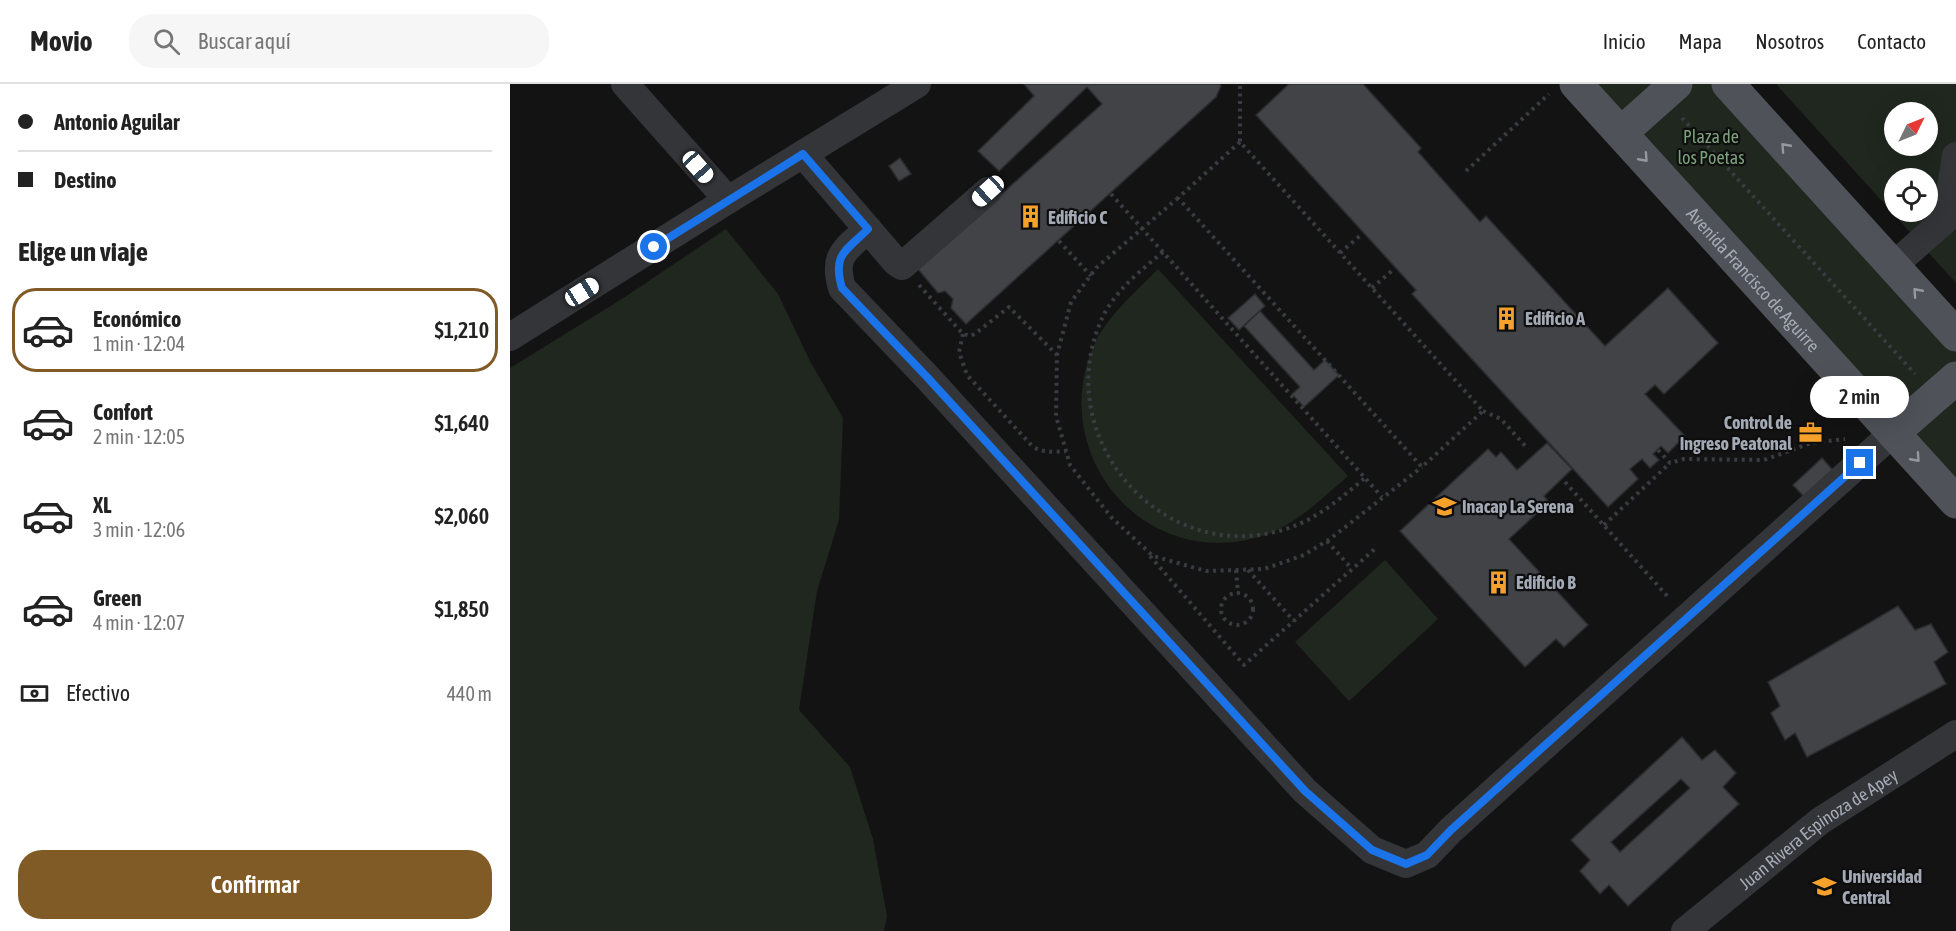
<!DOCTYPE html>
<html lang="es">
<head>
<meta charset="utf-8">
<style>
	:root { --surface:#fff; --page:#f6f6f6; --text:#222; --muted:#767676; --line:#e0e0e0; --accent:#815b25 }
	body { margin:0; font-family:"Asap Condensed",sans-serif; background:var(--page); color:var(--text); height:100vh; display:flex; flex-direction:column; font-size:22px; white-space:nowrap }
	* { box-sizing:border-box; margin:0 }
	p { font-size:20px; color:var(--muted) }
	.icon { flex:none; width:33px; height:33px; fill:none; stroke:currentColor; stroke-width:2; stroke-linecap:round; stroke-linejoin:round }
	.map { position:relative; flex:1; overflow:hidden }
	.drawer { display:flex; flex-direction:column; background:var(--surface); width:510px }
	.drawer>* { flex:none }
	.banner { display:grid; align-content:center; height:132px; padding:0 18px; background:var(--surface) }
	.needle { width:39px; rotate:47deg }
	.tools { position:absolute; left:1374px; top:18px; display:grid; gap:12px }
	.tools a { display:grid; place-items:center; width:54px; height:54px; border-radius:50%; background:var(--surface); box-shadow:0 6px 24px #0002; font-size:30px }
	.end { position:absolute; width:27px; height:27px; margin:-14px; border:8px solid #1a73e8; background:#fff; box-shadow:0 0 0 3px #fff }
	.from { border-radius:50% }
	.bubble { position:absolute; height:42px; border-radius:21px; background:var(--surface); box-shadow:0 6px 24px #0002; font-size:20px; font-weight:600; line-height:42px; text-align:center }
	.car { position:absolute; width:18px; height:36px; margin:-18px -9px; border-radius:8px; box-shadow:0 0 4px 2px #0007; background:linear-gradient(#fff 24%,#345 0 40%,#fff 0 76%,#345 0 86%,#fff 0) }
	.banner b { display:flex; align-items:center; gap:21px; height:57px; font-size:22px }
	.banner b+b { border-top:2px solid var(--line) }
	.banner i { width:15px; height:15px; background:var(--text) }
	ul { padding:0; list-style:none }
	li { display:flex; align-items:center; gap:18px; height:84px; margin:0 12px 9px; padding:0 6px; border:3px solid transparent; border-radius:24px }
	li div { flex:1 }
	li b { display:block; font-size:22px }
	li em { font-style:normal; font-weight:600 }
	li.on { border-color:var(--accent) }
	li>.icon { width:54px; height:54px; stroke-width:1.5 }
	h2 { padding:0 18px; font-size:27px; line-height:72px }
	.pay { display:flex; align-items:center; gap:15px; height:66px; padding:0 18px; font-size:22px }
	.pay p { margin-inline-start:auto }
	.primary-button { display:flex; gap:12px; margin-top:auto; padding:12px 18px }
	.primary-button a { flex:1; height:69px; border-radius:24px; background:var(--accent); color:#fff; font-size:24px; font-weight:600; line-height:69px; text-align:center }
	header { display:flex; align-items:center; gap:36px; box-sizing:border-box; height:84px; padding:0 30px; background:var(--surface); border-bottom:2px solid var(--line) }
	header strong { font-size:28px }
	nav { display:flex; gap:33px; margin-inline-start:auto; font-size:21px }
	.search { width:420px; height:54px; background:var(--page); display:flex; align-items:center; gap:15px; box-sizing:border-box; padding:0 21px; border-radius:24px; color:var(--muted); font-size:22px }
	main { display:flex; flex:1; min-height:0 }
	.map>svg:first-child { display:block }
	.green { fill:#1f271f; fill-rule:evenodd }
	.building { fill:#424347; stroke:#2d2d30; stroke-width:1.5; fill-rule:evenodd }
	.lines { fill:none; stroke-linecap:round; stroke-linejoin:round }
	.path { stroke:#393c40; stroke-width:4; stroke-dasharray:3 4.5; stroke-linecap:butt }
	.minor { stroke:#343539; stroke-width:28 }
	.major { stroke:#4f5258; stroke-width:33 }
	.oneway { stroke:#9398a2 }
	.route { stroke:#1a73e8; stroke-width:8 }
	.labels { text-anchor:middle; dominant-baseline:central; stroke-width:4.5; stroke-linejoin:round; paint-order:stroke }
	.park-label { font-size:18px; fill:#7ba17a; stroke:#0e0e0f }
	.poi-label { font-size:18px; font-weight:bold; fill:#a4aab5; stroke:#0e0e0f; text-anchor:start }
	.street-label { font-size:18px; fill:#a4aab5; stroke:#0e0e0f }
</style>
</head>
<body>
<header>
<strong>Movio</strong>
<div class="search"><svg class="icon" aria-label="search" viewBox="0 0 24 24"><circle cx="10" cy="10" r="6"/><path d="M15 15l6 6"/></svg>Buscar aquí</div>
<nav><a>Inicio</a><a>Mapa</a><a>Nosotros</a><a>Contacto</a></nav>
</header>
<main>
<section class="drawer">
<div class="banner">
<b><i class="from"></i>Antonio Aguilar</b>
<b><i></i>Destino</b>
</div>
<h2>Elige un viaje</h2>
<ul>
<li class="on"><svg class="icon" aria-label="car" viewBox="0 0 24 24"><path d="M5 17H2v-5l4-1 3-4h7l3 4 3 1v5h-3M9 17h6M6 11h13"/><circle cx="7" cy="17" r="2"/><circle cx="17" cy="17" r="2"/></svg><div><b>Económico</b><p>1 min · 12:04</p></div><em>$1,210</em></li>
<li><svg class="icon" aria-label="car" viewBox="0 0 24 24"><path d="M5 17H2v-5l4-1 3-4h7l3 4 3 1v5h-3M9 17h6M6 11h13"/><circle cx="7" cy="17" r="2"/><circle cx="17" cy="17" r="2"/></svg><div><b>Confort</b><p>2 min · 12:05</p></div><em>$1,640</em></li>
<li><svg class="icon" aria-label="car" viewBox="0 0 24 24"><path d="M5 17H2v-5l4-1 3-4h7l3 4 3 1v5h-3M9 17h6M6 11h13"/><circle cx="7" cy="17" r="2"/><circle cx="17" cy="17" r="2"/></svg><div><b>XL</b><p>3 min · 12:06</p></div><em>$2,060</em></li>
<li><svg class="icon" aria-label="car" viewBox="0 0 24 24"><path d="M5 17H2v-5l4-1 3-4h7l3 4 3 1v5h-3M9 17h6M6 11h13"/><circle cx="7" cy="17" r="2"/><circle cx="17" cy="17" r="2"/></svg><div><b>Green</b><p>4 min · 12:07</p></div><em>$1,850</em></li>
</ul>
<div class="pay"><svg class="icon" aria-label="cash" viewBox="0 0 24 24"><path d="M3 7h18v10H3z"/><circle cx="12" cy="12" r="2"/></svg>Efectivo<p>440 m</p></div>
<div class="primary-button"><a>Confirmar</a></div>
</section>
<div class="map">
<svg width="1446" height="847" viewBox="0 0 1446 847">
	<rect width="100%" height="100%" fill="#131314"/>
	<g class="green">
		<path d="M1082,0H1207L1446,264V401Z"/>
		<path d="M1266,0H1446V199ZM1384,28H1418V62H1384ZM1384,94H1418V128H1384Z"/>
		<path d="M216,145L268,210L300,277L333,334L329,436L307,507L289,626L340,683L363,755L377,832L374,847H0V284L115,213Z"/>
		<path d="M648,185L838,392C810,416 782,445 745,454C630,484 537,368 584,261C597,232 626,208 648,185Z"/>
		<path d="M875,476L928,535L839,617L785,558Z"/>
	</g>
	<g class="building">
		<path d="M514,0H709L711,2L706,13L456,240L441,224L443,215L435,207L428,209L408,185L592,20L577,3L489,87L468,67L524,12Z"/>
		<path d="M779,0H853L911,64L908,68L970,138L976,132L1095,262L1158,204L1208,259L1154,310L1145,301L1135,310L1175,352L1158,369L1151,362L1143,370L1149,376L1140,384L1132,375L1120,385L1128,395L1098,423L902,210L906,206L746,31Z"/>
		<path d="M390,74L401,90L389,97L379,82Z"/>
		<path d="M745,210L755,222L729,246L718,234Z"/>
		<path d="M750,227L804,286L815,276L829,291L794,323L782,310L790,303L734,242Z"/>
		<path d="M1300,339L1309,349L1300,357L1291,348Z"/>
		<path d="M1037,359L1062,385L1034,412L1039,418L999,455L1078,541L1054,563L1046,555L1015,583L890,447L978,365L986,373L991,368L1007,386Z"/>
		<path d="M1312,374L1327,391L1298,417L1283,401Z"/>
		<path d="M1388,522L1405,546L1421,540L1438,568L1424,578L1436,600L1297,673L1285,649L1275,656L1261,629L1270,622L1258,598Z"/>
		<path d="M1172,653L1192,676L1205,666L1226,689L1213,703L1229,720L1118,822L1099,801L1090,810L1070,787L1080,776L1061,756ZM1171,695L1180,704L1110,768L1101,758Z"/>
	</g>
	<g class="lines">
		<g class="path">
			<path d="M1172,34L1405,290"/>
			<path d="M730,58L668,114L912,383L973,327L730,58V0"/>
			<path d="M956,87L1039,10"/>
			<path d="M601,110L872,413"/>
			<path d="M668,114L586,184L561,218L547,271L546,332L560,381L601,433L643,472L696,487L754,485L794,471L820,455L912,383"/>
			<path d="M549,157L581,192"/>
			<path d="M653,168C629,188 602,209 590,239C540,359 659,490 784,442C811,432 833,412 855,394"/>
			<path d="M830,169L852,150"/>
			<path d="M409,201L453,250L461,252L466,249L499,223L547,271"/>
			<path d="M862,204L884,185"/>
			<path d="M453,250L449,268L457,291L523,363C534,369 543,368 556,367"/>
			<path d="M973,327L991,335L1018,365"/>
			<path d="M1148,366L1160,379L1174,375L1254,376L1301,359L1335,355"/>
			<path d="M1055,398L1159,514"/>
			<path d="M1094,441L1160,379"/>
			<path d="M817,457L842,485"/>
			<path d="M640,472L734,581L867,463"/>
			<path d="M726,486L728,509"/>
			<path d="M738,486L784,537"/>
			<circle cx="727" cy="525" r="16"/>
		</g>
		<g class="minor">
			<path d="M115,0L218,116"/>
			<path d="M293,70L386,178L392,182L478,107"/>
			<path d="M1436,135L1446,72"/>
			<path d="M358,145C336,166 322,170 332,204L417,293L795,707L862,766L896,780L917,771L941,746L1033,663L1383,349"/>
			<path d="M1383,182L1436,135L1446,128"/>
			<path d="M0,253L218,116L407,0"/>
			<path id="s1" d="M1175,847L1310,737L1446,650"/>
		</g>
		<g class="major">
			<path id="s2" d="M1066,0L1446,418"/>
			<path d="M1218,0L1446,251"/>
			<path d="M1111,49L1166,0"/>
			<path d="M1383,349L1446,294"/>
		</g>
	</g>
	<defs><path id="oneway-chevron" d="M-2-3.5L2.5 0L-2 3.5" fill="none" stroke-width="1.6" stroke-linecap="round" stroke-linejoin="round" transform="scale(1.5)"/></defs>
	<g class="oneway">
		<use href="#oneway-chevron" transform="translate(1275 63) rotate(-132)"/>
		<use href="#oneway-chevron" transform="translate(1134 74) rotate(48)"/>
		<use href="#oneway-chevron" transform="translate(1407 208) rotate(-132)"/>
		<use href="#oneway-chevron" transform="translate(1406 374) rotate(48)"/>
	</g>
	<g class="lines">
		<path class="route" d="M144,163L293,70L358,145C336,167 322,170 332,204L417,293L795,707L862,766L896,780L917,771L941,746L1033,663L1350,379"/>
	</g>
	<defs>
		<symbol id="building-bare" viewBox="-9 -9 18 18"><path d="M-4-6H4V6H1V3H-1V6H-4ZM-2.5-4.3h1.7v1.8h-1.7ZM.8-4.3h1.7v1.8H.8ZM-2.5-1h1.7V.8h-1.7ZM.8-1h1.7V.8H.8Z" fill="#f6a129" stroke="#0e0e0f" stroke-width="2.5" paint-order="stroke"/></symbol>
		<symbol id="office-bare" viewBox="-9 -9 18 18"><path d="M-6-3h4V-5.5h4V-3h4V5H-6ZM-1-4.5V-3h2v-1.5ZM-6 0V1H6V0Z" fill="#f6a129" stroke="#0e0e0f" stroke-width="2.5" paint-order="stroke"/></symbol>
		<symbol id="university-bare" viewBox="-9 -9 18 18"><path d="M0-5L7-2L0 1L-7-2ZM-4 1L0 2.5L4 1V4Q0 6-4 4Z" fill="#f6a129" stroke="#0e0e0f" stroke-width="2.5" paint-order="stroke"/></symbol>
	</defs>
	<g fill-rule="evenodd">
		<use href="#building-bare" x="504" y="116" width="33" height="33"/>
		<use href="#building-bare" x="980" y="218" width="33" height="33"/>
		<use href="#office-bare" x="1284" y="332" width="33" height="33"/>
		<use href="#university-bare" x="918" y="406" width="33" height="33"/>
		<use href="#building-bare" x="972" y="482" width="33" height="33"/>
		<use href="#university-bare" x="1298" y="786" width="33" height="33"/>
	</g>
	<g class="labels">
		<g class="park-label">
			<text x="1201" y="52">Plaza de<tspan x="1201" dy="21">los Poetas</tspan></text>
		</g>
		<g class="poi-label">
			<text x="538" y="133">Edificio C</text>
			<text x="1015" y="234">Edificio A</text>
			<text x="1282" y="338" text-anchor="end">Control de<tspan x="1282" dy="21">Ingreso Peatonal</tspan></text>
			<text x="952" y="422">Inacap La Serena</text>
			<text x="1006" y="498">Edificio B</text>
			<text x="1332" y="792">Universidad<tspan x="1332" dy="21">Central</tspan></text>
		</g>
		<g class="street-label">
			<text stroke="none"><textPath href="#s2" startOffset="264">Avenida Francisco de Aguirre</textPath></text>
			<text stroke="none"><textPath href="#s1" startOffset="168">Juan Rivera Espinoza de Apey</textPath></text>
		</g>
	</g>
</svg>
<div class="tools">
<a><svg class="needle" viewBox="-14 -14 28 28"><path d="M0-13l5 13h-10z" fill="#e53935"/><path d="M0 13l5-13h-10z" fill="#767676"/></svg></a>
<a><svg class="icon" aria-label="locate" viewBox="0 0 24 24"><circle cx="12" cy="12" r="6"/><path d="M12 2v4M12 18v4M2 12h4M18 12h4"/></svg></a>
</div>
<i class="end from" style="left:144px;top:163px"></i>
<i class="end" style="left:1350px;top:379px"></i>
<div class="bubble" style="left:1300px;top:292px;width:99px">2 min</div>
<i class="car" style="left:188px;top:83px;rotate:138deg"></i>
<i class="car" style="left:478px;top:107px;rotate:228deg"></i>
<i class="car" style="left:72px;top:208px;rotate:58deg"></i>
</div>
</main>
</body>
</html>
